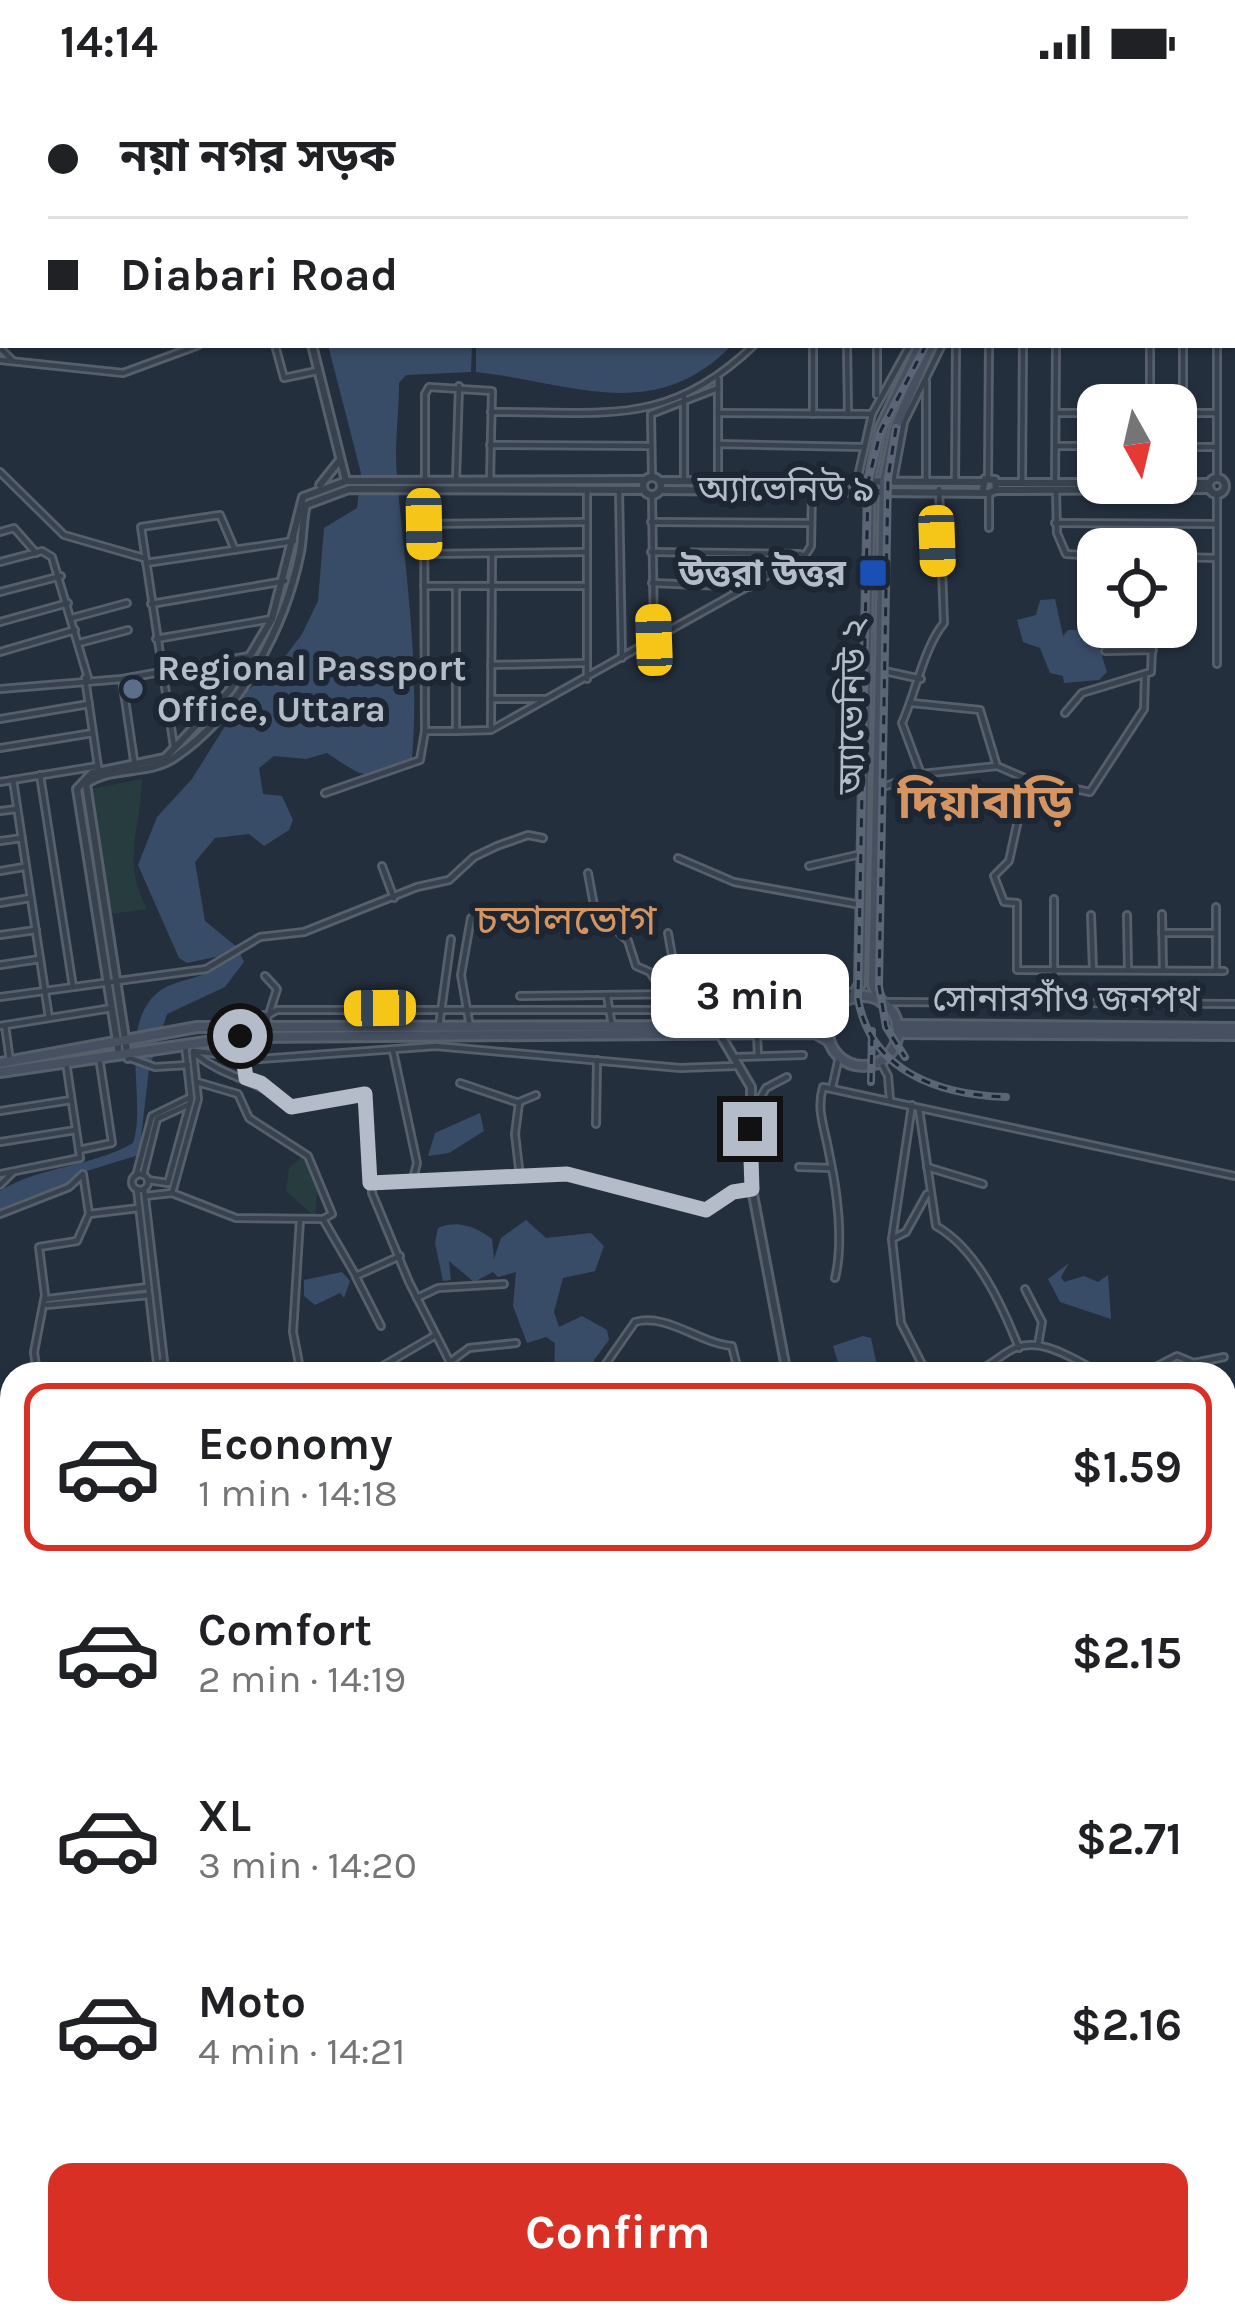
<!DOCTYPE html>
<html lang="en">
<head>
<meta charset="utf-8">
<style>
	:root { --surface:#fff; --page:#f6f6f6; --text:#202124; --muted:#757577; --line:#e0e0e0; --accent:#d93025 }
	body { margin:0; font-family:Karla,"Noto Sans Bengali",sans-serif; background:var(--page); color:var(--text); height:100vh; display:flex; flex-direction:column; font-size:45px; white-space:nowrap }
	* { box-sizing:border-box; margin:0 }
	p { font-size:39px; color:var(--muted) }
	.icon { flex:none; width:66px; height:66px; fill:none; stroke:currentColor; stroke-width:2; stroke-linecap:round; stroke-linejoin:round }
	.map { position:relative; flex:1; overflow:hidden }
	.sheet { position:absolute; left:0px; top:1278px; width:1236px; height:963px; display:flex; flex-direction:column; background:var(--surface); border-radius:36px 36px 0 0; box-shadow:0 3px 9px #0004 }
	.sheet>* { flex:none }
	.hud { position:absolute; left:0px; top:0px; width:1236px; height:264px; box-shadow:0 3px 9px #0004; display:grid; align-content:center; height:264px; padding:0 48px; background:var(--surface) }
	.needle { width:78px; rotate:172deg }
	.tools { position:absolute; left:1077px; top:300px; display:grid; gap:24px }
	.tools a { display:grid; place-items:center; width:120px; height:120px; border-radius:24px; background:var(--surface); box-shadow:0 3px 9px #0004; font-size:60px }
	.end { position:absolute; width:54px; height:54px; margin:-27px; border:15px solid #b4bcc9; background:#111; box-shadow:0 0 0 6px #111 }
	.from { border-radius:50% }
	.bubble { position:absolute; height:84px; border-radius:24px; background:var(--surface); box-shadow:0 3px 9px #0004; font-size:39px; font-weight:700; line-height:84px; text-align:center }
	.car { position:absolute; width:36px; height:72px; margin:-36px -18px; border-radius:15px; box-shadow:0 0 9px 3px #0007; background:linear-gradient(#f5c518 24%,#345 0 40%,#f5c518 0 76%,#345 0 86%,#f5c518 0) }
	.hud b { display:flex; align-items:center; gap:42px; height:114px; font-size:45px }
	.hud b+b { border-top:3px solid var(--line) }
	.hud i { width:30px; height:30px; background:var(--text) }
	ul { padding:21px 0 0; list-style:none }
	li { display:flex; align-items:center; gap:36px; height:168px; margin:0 24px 18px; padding:0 24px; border:6px solid transparent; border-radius:24px }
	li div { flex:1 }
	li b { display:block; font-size:45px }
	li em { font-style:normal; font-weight:700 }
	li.on { border-color:var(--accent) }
	li>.icon { width:108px; height:108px; stroke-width:1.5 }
	.primary-button { display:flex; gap:24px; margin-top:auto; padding:24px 48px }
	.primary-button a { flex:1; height:138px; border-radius:24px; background:var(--accent); color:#fff; font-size:48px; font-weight:700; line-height:138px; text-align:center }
	.status { display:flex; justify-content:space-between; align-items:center; height:84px; padding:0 60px; background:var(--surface); direction:ltr }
	.status svg { height:33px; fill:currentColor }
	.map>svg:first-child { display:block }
	.green { fill:#263c3f }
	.water { fill:#394c67 }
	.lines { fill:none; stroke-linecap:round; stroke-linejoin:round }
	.minor-casing { stroke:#565f6c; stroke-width:10 }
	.tertiary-casing { stroke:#565f6c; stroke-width:12 }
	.secondary-casing { stroke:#565f6c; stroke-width:14 }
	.trunk-casing { stroke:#434c59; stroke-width:16 }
	.minor { stroke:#38414e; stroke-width:4.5 }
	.tertiary { stroke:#38414e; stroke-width:6 }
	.secondary { stroke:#465061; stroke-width:8 }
	.trunk { stroke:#656462; stroke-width:10 }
	.rail-casing { stroke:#5a6575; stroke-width:8 }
	.rail { stroke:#1d2633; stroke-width:3; stroke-dasharray:9; stroke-linecap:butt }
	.route { stroke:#b4bcc9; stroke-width:15 }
	.transit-dot { fill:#1a4fb4; stroke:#1d2633; stroke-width:4.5 }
	.service-dot { fill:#5c6f8a; stroke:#1d2633; stroke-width:4.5 }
	.labels { text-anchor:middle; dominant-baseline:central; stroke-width:12; stroke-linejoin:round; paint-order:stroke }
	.street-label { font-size:36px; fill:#b4bcc9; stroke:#1d2633 }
	.poi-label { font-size:36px; font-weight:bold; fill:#b4bcc9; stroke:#1d2633; text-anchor:end }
	.quarter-label { font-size:42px; fill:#d59563; stroke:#1d2633 }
	.district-label { font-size:48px; font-weight:bold; fill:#d59563; stroke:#1d2633 }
</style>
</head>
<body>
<div class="status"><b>14:14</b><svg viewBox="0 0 49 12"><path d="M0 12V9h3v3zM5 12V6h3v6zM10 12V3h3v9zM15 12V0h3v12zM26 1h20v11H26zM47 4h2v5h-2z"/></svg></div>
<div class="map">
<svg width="1235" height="2239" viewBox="0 0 1235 2239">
	<rect width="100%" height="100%" fill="#242f3e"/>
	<g class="green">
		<path d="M142,695C141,747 121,777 147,825L111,830L90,705Z"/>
		<path d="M303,1072L318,1103L315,1133L286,1107L289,1084Z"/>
	</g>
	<g class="water">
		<path d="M328,261H472L471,288L406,291L399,299C399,329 394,363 397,393C405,487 420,580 412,674C361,688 380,705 327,669L306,675L274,672L259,684L263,710L282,712L293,736L289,746L264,762L249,750L215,754L195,778L205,837L237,863L244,878L225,903L167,930L149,985L139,1071L80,1089L71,1098L0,1126V1107C40,1082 92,1083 133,1059C147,1017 118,945 156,910C175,893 206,897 225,877L220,872L187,879L179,874L138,781L157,733L192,695L247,607L282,577L302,550L318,517L324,444L357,424L361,389Z"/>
		<path d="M476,261H732C654,342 571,298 476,288Z"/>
		<path d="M1055,515L1063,552L1068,546H1094L1107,588L1099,596L1064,599L1063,592L1050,589L1040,564L1023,558L1017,536L1036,531L1040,516Z"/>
		<path d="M480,1029L484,1047L449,1069L428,1072L435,1049Z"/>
		<path d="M526,1136L546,1154L591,1149L604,1162L595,1187L563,1194L554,1228L559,1243L582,1232L607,1246L609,1256L594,1276V1290H554L555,1259L546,1253L527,1259L513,1222L516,1188L498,1193L493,1188L474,1198L449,1177L451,1196L443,1197L435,1159L438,1144C457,1135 477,1143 492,1155L494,1175L501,1154Z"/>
		<path d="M1069,1179L1061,1193L1064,1198L1084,1192L1098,1198L1108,1191L1111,1235L1060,1218L1048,1195Z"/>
		<path d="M342,1188L350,1197L344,1214L340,1209L315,1221L304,1212V1196Z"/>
		<path d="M863,1252L871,1254L877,1282L868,1290H823L839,1281L833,1262Z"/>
		<path d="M1224,1654L1235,1661V1778L1224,1800Z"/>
	</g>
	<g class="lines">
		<defs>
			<g id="minor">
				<path d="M160,0V3"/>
				<path d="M457,0V3"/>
				<path d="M491,0V3"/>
				<path d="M585,0V3"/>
				<path d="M618,0V3"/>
				<path d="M718,0V3"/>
				<path d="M812,0V3"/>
				<path d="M41,3L44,0"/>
				<path d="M229,3V0"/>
				<path d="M267,3V0"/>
				<path d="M426,3V0"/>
				<path d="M652,3V0"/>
				<path d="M685,3V0"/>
				<path d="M846,3V0"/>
				<path d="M879,3V0"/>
				<path d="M1217,3V0"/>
				<path d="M0,7H3"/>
				<path d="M1233,81H1235"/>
				<path d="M0,102H1"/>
				<path d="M1233,144H1235"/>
				<path d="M275,261L284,294L317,287"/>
				<path d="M847,261L848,330L847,261"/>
				<path d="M877,261V311"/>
				<path d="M1150,261V321"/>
				<path d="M1183,261V329H1217"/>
				<path d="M1217,261V393"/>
				<path d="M0,264L12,276"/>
				<path d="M0,276L123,289L199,261"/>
				<path d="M718,295V397"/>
				<path d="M491,328C603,327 667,345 754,261"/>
				<path d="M718,329L872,330"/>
				<path d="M1056,329H1098"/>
				<path d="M651,330L718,304"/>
				<path d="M813,330V261"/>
				<path d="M651,332L652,392"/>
				<path d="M718,360L862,363"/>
				<path d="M490,361L651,362"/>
				<path d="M1056,362H1098"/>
				<path d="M1176,363H1217"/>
				<path d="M0,388L64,451L144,474"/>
				<path d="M988,393L989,261"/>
				<path d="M425,394V310L429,303L492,307L490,396"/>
				<path d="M456,396L459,302"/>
				<path d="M684,396V312"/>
				<path d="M857,397L872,330L910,261"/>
				<path d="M893,397L904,338L942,261"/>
				<path d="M926,398V297"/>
				<path d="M955,398L956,261"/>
				<path d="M1022,399L1023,261"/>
				<path d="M1055,399L1056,261"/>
				<path d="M939,405L944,539C924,563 916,608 902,639L921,690L997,682L1027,695L1090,708L1144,625L1145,591"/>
				<path d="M1056,405L1057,449L1066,470L1098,472"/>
				<path d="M619,406L622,574"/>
				<path d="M989,409V444"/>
				<path d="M652,411L654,556"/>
				<path d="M651,438L811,439"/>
				<path d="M1055,439L1217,440"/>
				<path d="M424,440L586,438"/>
				<path d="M0,448L14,444L36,469"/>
				<path d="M651,468L800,470"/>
				<path d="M424,470L586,468"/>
				<path d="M1176,473L1217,474"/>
				<path d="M0,478L42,467L52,473L88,594"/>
				<path d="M146,479L294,457"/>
				<path d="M652,499L749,503"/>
				<path d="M424,502H586"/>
				<path d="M0,508L61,492"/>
				<path d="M151,520L285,497"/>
				<path d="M72,534L127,519"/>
				<path d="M1090,537H1098"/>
				<path d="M0,538L68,519"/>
				<path d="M156,555L272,535"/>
				<path d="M1182,557L1184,473"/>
				<path d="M79,559L128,546"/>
				<path d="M1105,567L1153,566"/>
				<path d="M0,568L75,546"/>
				<path d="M200,580L207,626"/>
				<path d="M1217,580V410"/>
				<path d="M491,581L585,579"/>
				<path d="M880,586L921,595"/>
				<path d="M85,594L98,683"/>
				<path d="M122,595L135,683"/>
				<path d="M587,595V408"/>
				<path d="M0,605L122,595L249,572"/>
				<path d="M491,615H544"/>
				<path d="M912,619L980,626L996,679"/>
				<path d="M1065,629L1082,609L1151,588L1153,543"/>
				<path d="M0,635L89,620"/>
				<path d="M491,644L492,470"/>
				<path d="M425,647H456V503V647L491,646L806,470L811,462L812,406"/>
				<path d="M174,663L141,443L220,431L235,466"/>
				<path d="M0,664L93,649"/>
				<path d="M40,691L73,903"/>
				<path d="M1027,695L1009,777L994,792L1004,818L1017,819V886L1224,887"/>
				<path d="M13,696L49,934"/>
				<path d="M0,698L98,682"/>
				<path d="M877,705L921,690"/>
				<path d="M325,709L420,676L425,647L424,404"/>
				<path d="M0,727L17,725"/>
				<path d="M0,757L22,754"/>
				<path d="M678,774L734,798L861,821"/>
				<path d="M382,782L394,814"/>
				<path d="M809,782L861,770"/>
				<path d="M0,787L24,783"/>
				<path d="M588,789L595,827L628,857L636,882L650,888L685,943"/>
				<path d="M0,819L30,814"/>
				<path d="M1216,823V886"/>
				<path d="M1162,830L1163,886"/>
				<path d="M1091,831L1093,886"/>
				<path d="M1127,831L1128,886"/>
				<path d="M668,849L679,911"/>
				<path d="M1162,849H1215"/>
				<path d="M0,851L36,846"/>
				<path d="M0,881L40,875"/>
				<path d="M265,892L277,905L270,927"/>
				<path d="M675,902L723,880"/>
				<path d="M716,910L720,940"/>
				<path d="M520,912L851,908"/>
				<path d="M607,912L612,942"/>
				<path d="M0,913L206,885L260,853L304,848L417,803L449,796L474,773L497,762L528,751L543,754"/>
				<path d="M881,918L1235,920"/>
				<path d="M1054,920V815"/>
				<path d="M807,925L837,924"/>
				<path d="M5,941L10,977"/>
				<path d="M267,941L268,931L277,926H802L809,922L808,908"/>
				<path d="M0,942L112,924"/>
				<path d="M439,942L451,855"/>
				<path d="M223,943L239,932L268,931"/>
				<path d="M470,943L461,891L471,834"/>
				<path d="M757,950L758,972"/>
				<path d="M240,953L246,994"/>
				<path d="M193,967L260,975L436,962L680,984L735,982"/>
				<path d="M393,967L417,1079L413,1095"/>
				<path d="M197,971C226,995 257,994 291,1023L365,1010L372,1109L409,1198L456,1290"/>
				<path d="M737,973L803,971"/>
				<path d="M130,974L155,983L188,981"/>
				<path d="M880,977L888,992L890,1016"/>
				<path d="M66,978L79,1066"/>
				<path d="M197,998L238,1010L249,1034L308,1072L332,1130L323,1135"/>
				<path d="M460,999L519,1019L515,1050L520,1093"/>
				<path d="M832,1004L839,973"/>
				<path d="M519,1018L536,1011"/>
				<path d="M912,1021L892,1155L901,1239L927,1290"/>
				<path d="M919,1025L936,1142C977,1165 1002,1221 1019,1264"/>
				<path d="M753,1026L766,1004L787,993"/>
				<path d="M0,1027L71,1016"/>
				<path d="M596,1040L597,976"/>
				<path d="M0,1058L76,1046"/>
				<path d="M799,1083L831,1084"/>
				<path d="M927,1083L983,1100"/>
				<path d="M0,1090L80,1074L79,1066L112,1059L99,973"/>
				<circle cx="140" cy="1098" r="8"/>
				<path d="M143,1091L157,1035L190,1020"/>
				<path d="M136,1092L152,1032L191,1013"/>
				<path d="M148,1096L168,1099L191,1015L185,961"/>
				<path d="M371,1099L567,1090L706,1127L733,1109L752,1105"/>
				<path d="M0,1101L13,1088"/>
				<path d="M137,1105L157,1279L150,1290"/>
				<path d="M144,1105L164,1277L157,1279"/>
				<path d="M172,1109L198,1015L193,969"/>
				<path d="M145,1112L172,1109L236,1134L323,1135L356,1192L400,1172"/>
				<path d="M0,1130L69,1103L83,1090L89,1130"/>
				<path d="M300,1135L293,1248L301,1290"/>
				<path d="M892,1155L906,1148L927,1110"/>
				<path d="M356,1193L381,1242"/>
				<path d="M835,1194C844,1158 837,1106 829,1069C825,1045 816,1026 823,1003L1235,1092"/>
				<path d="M1025,1205L1042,1238L1038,1261"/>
				<path d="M417,1214L438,1204L504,1200"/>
				<path d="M47,1215L148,1203"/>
				<path d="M47,1221L149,1211"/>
				<path d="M450,1278L469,1264L516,1259"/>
				<path d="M37,1290L34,1268L45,1211L39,1163L77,1157L89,1130L139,1124"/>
				<path d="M369,1290L434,1252"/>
				<path d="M439,1290L452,1283"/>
				<path d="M605,1290V1281L635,1238C667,1229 699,1259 732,1262L739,1290"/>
				<path d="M970,1290C989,1284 995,1275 1011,1266C1040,1250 1077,1277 1102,1290"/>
				<path d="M1142,1290L1177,1272L1194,1279L1224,1273"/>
				<path d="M0,1327L12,1328"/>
				<path d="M0,1414L12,1412"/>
				<path d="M10,1479L12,1522"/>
				<path d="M1224,1537L1235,1528"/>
				<path d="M0,1580H12"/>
				<path d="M0,1672L12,1670"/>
				<path d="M0,1752L12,1750"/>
				<path d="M0,1875L12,1873"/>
				<path d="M1224,1908L1235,1907"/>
				<path d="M0,1930H12"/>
				<path d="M1224,1937L1235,1936"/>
				<path d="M1224,1961L1235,1960"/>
				<path d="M0,1987L12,1982"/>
				<path d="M1224,1990L1235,1988"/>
				<path d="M1224,2020L1235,2018"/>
				<path d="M1224,2046L1235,2044"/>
				<path d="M0,2047L12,2044"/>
				<path d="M1224,2074L1235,2073"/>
				<path d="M0,2098L12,2094"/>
				<path d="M1224,2109L1235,2107"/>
				<path d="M0,2134L7,2138L0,2190"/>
				<path d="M8,2189L12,2215"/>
				<path d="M14,2229L16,2239"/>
				<path d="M89,2229L91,2239"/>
				<path d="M269,2229L271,2239"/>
				<path d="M361,2229L366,2239"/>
				<path d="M432,2229L435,2239"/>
				<path d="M472,2229L474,2239"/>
				<path d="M709,2229L711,2239"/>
				<path d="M784,2229V2239"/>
				<path d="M900,2229L910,2239"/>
				<path d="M906,2234L919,2229"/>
				<path d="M520,2239L524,2229"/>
				<path d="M854,2239L897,2229"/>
			</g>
			<g id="tertiary">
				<path d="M329,3L331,0"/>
				<path d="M910,3V0"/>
				<path d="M312,261L346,397"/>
				<circle cx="652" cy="402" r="9"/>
				<circle cx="1217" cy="402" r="8"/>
				<path d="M660,397L981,398"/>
				<path d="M996,399H1098"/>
				<path d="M1129,399H1209"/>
				<path d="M320,401L340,376"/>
				<path d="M661,406L989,409L996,406L995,396L985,395L983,405"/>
				<path d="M997,406L1210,405"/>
				<path d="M721,952L751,1003L752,1105L787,1290"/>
				<path d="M119,970L77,705L92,689L165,674L230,606L272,535L303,413L346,397L645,396"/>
				<path d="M128,974L86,700C111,681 148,692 175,673C240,629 285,543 300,468C303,452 302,437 306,421L349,405L644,406"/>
			</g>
			<g id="secondary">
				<path d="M929,3V0"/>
				<path d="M941,3V0"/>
				<circle cx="863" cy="947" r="35"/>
				<path d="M852,914L860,900L870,397L881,343L920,261"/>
				<path d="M881,918L873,901L884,398L895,344L931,261"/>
				<path d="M897,941L1235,944"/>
				<path d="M897,949L1235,951"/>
				<path d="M0,979L197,943L818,942L830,936"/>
				<path d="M0,988L240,953L815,949L829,957"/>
			</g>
			<path id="trunk" d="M1184,2239L1219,2229"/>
		</defs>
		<use href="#minor" class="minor-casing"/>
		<use href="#tertiary" class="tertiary-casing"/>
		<use href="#secondary" class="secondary-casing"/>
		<use href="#trunk" class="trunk-casing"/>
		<use href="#minor" class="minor"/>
		<use href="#tertiary" class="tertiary"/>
		<use href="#secondary" class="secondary"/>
		<use href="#trunk" class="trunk"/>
		<defs>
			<g id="rail">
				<path d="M938,0V3"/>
				<path d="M926,261L881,346L868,398L858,915C871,988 940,1011 1006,1013"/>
				<path d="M896,344L888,394L879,902L886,943L905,973"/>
				<path d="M871,998L872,947"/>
			</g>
		</defs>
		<use href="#rail" class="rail-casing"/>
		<use href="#rail" class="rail"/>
	</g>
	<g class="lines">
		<path class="route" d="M240,952L246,994L261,999L291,1023L365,1010L370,1099L567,1090L706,1126L733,1108L752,1105L750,1045"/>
	</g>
	<rect class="transit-dot" x="858" y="474" width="30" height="30" rx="6"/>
	<circle class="service-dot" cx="133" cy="605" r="12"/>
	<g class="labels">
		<g class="street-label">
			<text x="786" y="405">অ্যাভেনিউ ৯</text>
			<text transform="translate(852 622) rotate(-89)">অ্যাভেনিউ ২</text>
			<text x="1066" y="915">সোনারগাঁও জনপথ</text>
		</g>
		<g class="poi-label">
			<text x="846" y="489">উত্তরা উত্তর</text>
			<text x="157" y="584" text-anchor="start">Regional Passport<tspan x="157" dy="41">Office, Uttara</tspan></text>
		</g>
		<g class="quarter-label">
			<text x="566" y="836">চন্ডালভোগ</text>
		</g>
		<g class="district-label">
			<text x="985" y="718">দিয়াবাড়ি</text>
		</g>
	</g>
</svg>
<div class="tools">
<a><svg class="needle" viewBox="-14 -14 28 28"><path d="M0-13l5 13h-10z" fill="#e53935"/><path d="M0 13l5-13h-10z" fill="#757577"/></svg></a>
<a><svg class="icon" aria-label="locate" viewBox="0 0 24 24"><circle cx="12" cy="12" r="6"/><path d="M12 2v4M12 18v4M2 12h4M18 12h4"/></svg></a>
</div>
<i class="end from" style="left:240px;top:952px"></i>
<i class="end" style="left:750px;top:1045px"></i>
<div class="bubble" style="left:651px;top:870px;width:198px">3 min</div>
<i class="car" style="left:424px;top:440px;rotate:179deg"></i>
<i class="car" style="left:937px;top:457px;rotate:178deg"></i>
<i class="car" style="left:654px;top:556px;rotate:358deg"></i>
<i class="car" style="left:380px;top:924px;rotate:269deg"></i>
<div class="hud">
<b><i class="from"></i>নয়া নগর সড়ক</b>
<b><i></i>Diabari Road</b>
</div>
<section class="sheet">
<ul>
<li class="on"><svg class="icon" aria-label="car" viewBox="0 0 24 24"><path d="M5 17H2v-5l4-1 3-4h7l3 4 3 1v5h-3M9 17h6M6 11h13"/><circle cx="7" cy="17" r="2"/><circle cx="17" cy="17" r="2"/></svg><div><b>Economy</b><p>1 min · 14:18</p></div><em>$1.59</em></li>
<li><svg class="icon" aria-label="car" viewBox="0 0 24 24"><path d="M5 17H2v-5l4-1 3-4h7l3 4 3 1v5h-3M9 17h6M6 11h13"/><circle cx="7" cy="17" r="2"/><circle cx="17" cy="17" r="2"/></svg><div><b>Comfort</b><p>2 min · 14:19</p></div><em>$2.15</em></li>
<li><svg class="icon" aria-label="car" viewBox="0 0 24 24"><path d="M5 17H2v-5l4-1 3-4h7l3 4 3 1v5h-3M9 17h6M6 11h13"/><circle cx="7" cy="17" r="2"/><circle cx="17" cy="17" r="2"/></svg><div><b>XL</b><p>3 min · 14:20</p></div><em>$2.71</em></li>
<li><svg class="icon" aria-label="car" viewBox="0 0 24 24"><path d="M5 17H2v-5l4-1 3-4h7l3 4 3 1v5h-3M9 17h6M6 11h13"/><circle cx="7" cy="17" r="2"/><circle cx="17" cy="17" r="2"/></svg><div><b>Moto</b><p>4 min · 14:21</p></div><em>$2.16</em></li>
</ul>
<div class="primary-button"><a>Confirm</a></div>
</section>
</div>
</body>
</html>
